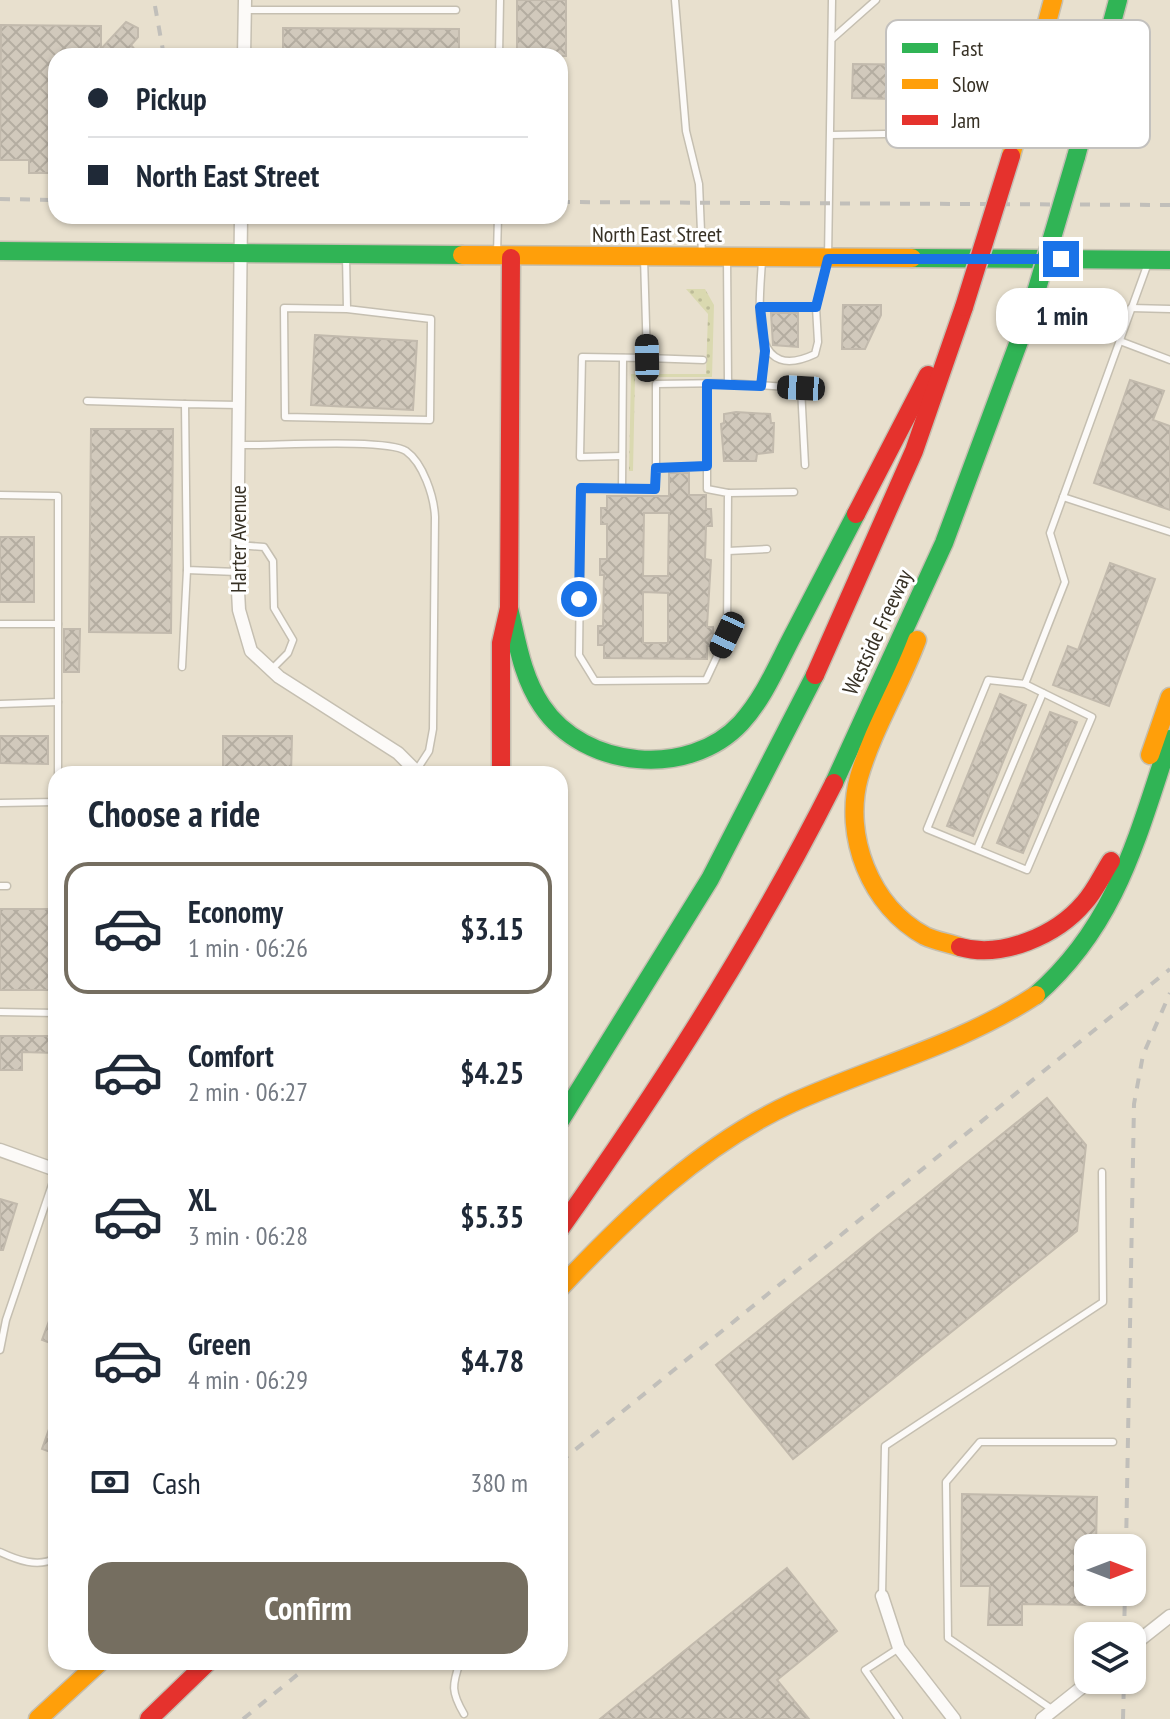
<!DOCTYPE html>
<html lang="en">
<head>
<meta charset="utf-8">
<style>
	:root { --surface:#fff; --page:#f2f2f3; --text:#1f2937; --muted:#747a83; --line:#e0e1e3; --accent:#756e60 }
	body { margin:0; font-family:"PT Sans Narrow",sans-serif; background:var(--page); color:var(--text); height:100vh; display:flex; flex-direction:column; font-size:30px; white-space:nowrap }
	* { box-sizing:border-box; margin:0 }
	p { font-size:26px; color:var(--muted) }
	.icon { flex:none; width:44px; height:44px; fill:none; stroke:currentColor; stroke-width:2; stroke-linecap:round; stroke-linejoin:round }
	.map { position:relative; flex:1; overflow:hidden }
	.drawer { position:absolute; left:48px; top:766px; width:520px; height:904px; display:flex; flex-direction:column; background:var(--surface); border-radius:24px; box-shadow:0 2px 6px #0004 }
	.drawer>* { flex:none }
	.banner { position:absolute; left:48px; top:48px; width:520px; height:176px; border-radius:24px; box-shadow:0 2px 6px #0004; display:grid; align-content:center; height:176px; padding:0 40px; background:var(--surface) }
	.needle { width:52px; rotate:90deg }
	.controls { position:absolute; left:1074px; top:1534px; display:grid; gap:16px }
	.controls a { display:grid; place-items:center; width:72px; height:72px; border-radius:16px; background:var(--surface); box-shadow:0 2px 6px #0004; font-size:40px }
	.end { position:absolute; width:36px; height:36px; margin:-18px; border:10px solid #1a73e8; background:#fff; box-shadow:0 0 0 4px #fff }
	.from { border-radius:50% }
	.bubble { position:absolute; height:56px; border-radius:24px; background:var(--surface); box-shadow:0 2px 6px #0004; font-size:26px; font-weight:700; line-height:56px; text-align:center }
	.car { position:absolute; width:24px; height:48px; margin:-24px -12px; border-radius:10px; box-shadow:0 0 6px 2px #0007; background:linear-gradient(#222 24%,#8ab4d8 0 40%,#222 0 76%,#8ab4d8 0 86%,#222 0) }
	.banner b { display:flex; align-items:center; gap:28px; height:76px; font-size:30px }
	.banner b+b { border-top:2px solid var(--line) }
	.banner i { width:20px; height:20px; background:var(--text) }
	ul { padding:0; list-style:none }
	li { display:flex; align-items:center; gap:24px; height:132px; margin:0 16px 12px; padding:0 24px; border:4px solid transparent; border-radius:24px }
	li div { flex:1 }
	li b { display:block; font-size:30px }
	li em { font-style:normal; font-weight:700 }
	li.on { border-color:var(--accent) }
	li>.icon { width:72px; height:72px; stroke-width:1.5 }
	h2 { padding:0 40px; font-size:36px; line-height:96px }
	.pay { display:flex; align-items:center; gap:20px; height:88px; padding:0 40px; font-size:30px }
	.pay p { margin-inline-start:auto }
	.button { display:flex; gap:16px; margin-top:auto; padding:16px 40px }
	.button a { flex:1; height:92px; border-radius:24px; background:var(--accent); color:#fff; font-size:32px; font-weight:700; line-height:92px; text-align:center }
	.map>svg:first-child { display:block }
	.grass { fill:url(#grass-dots) }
	.building { fill:url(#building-cross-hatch); stroke:#c2baad; stroke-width:2; fill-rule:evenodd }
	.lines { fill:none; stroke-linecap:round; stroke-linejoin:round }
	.lane-casing { stroke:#c5bfb1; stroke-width:9 }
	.street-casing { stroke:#c5bfb1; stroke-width:15 }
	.fast-casing { stroke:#c5bfb1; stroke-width:21 }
	.slow-casing { stroke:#c5bfb1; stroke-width:21 }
	.jam-casing { stroke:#c5bfb1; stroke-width:21 }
	.lane { stroke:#fcfaf8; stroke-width:6 }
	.street { stroke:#fcfaf8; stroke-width:12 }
	.fast { stroke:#30b455; stroke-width:18 }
	.slow { stroke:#ff9f0a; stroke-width:18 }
	.jam { stroke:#e5322d; stroke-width:18 }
	.rail { stroke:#c1bfba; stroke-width:4; stroke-dasharray:10 10; stroke-linecap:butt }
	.fast-bridge-casing { stroke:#c4bfb6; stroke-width:21; stroke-linecap:butt }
	.jam-bridge-casing { stroke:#c4bfb6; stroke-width:21; stroke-linecap:butt }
	.fast-bridge { stroke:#30b455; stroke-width:18 }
	.jam-bridge { stroke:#e5322d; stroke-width:18 }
	.route { stroke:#1a73e8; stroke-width:10 }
	.labels { text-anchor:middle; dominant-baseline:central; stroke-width:6; stroke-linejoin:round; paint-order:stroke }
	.street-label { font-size:22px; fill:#373125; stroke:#fff }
	.key { fill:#fff; stroke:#c3c1be; stroke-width:2 }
	.key-label { font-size:22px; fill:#373125 }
</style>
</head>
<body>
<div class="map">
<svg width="1170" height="1719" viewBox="0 0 1170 1719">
	<defs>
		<pattern id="grass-dots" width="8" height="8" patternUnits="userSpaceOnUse" patternTransform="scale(2)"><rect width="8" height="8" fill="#dad9b0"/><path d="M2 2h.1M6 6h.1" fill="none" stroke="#bcbb97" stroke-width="1.8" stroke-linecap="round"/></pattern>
		<pattern id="building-cross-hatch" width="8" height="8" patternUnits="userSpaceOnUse" patternTransform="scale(2)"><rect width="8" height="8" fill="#d1c9bc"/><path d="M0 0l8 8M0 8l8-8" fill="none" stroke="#b4ada1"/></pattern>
	</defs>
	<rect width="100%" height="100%" fill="#e8e0ce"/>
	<path class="grass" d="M686,289H705L714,305L712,377H635L633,471H629L631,374H706L708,314Z"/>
	<g class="building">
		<rect x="517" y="0" width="49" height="56"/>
		<path d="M126,22L138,28V37L131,45L140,56H56V163H52V173H29V160H0L1,25L101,26V49Z"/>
		<path d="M283,28L459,29V56H283Z"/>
		<path d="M853,64L939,65V100L852,98Z"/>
		<path d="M843,305H881V315L865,349H842Z"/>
		<path d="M771,313H798V347L773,345Z"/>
		<path d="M315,335L417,341L413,410L311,405Z"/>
		<path d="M1130,380L1164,391L1153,420L1170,426V510L1094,483Z"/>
		<path d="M736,412L770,414L771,423H774L773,452L757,454L756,461H724L721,424L724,423V414Z"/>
		<path d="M91,429H173L171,633L89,632Z"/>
		<path d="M669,473H689V495H706V509H711L712,526H706L705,559L711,560L707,627H713L714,646H707V659L604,658V645H598V626H603L604,575H600V559H607V524H601V508H607V496H669ZM644,513H669L668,576H643ZM643,592L668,593V643H643Z"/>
		<rect x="0" y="537" width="34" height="65"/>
		<path d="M1110,563L1155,579L1109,706L1053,685L1068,646L1078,650Z"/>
		<path d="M64,629H80L79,672H64Z"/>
		<path d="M1000,694L1026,705L973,836L947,826Z"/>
		<path d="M1050,712L1077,722L1023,853L997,843Z"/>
		<path d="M0,736H48V764L0,763Z"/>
		<path d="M223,736H292L291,774H223Z"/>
		<rect x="0" y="909" width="56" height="81"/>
		<path d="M0,1036H55V1053L22,1052V1070H0Z"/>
		<path d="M1047,1098L1086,1145L1077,1231L793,1459L716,1365Z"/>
		<path d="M0,1199L17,1204L3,1250H0Z"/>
		<path d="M55,1305L56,1306V1345L42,1340Z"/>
		<path d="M54,1415H56V1454L42,1449Z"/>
		<path d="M962,1494L1097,1497L1096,1548H1088V1592H1096V1605L1022,1604V1625H988L990,1586H961Z"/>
		<path d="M787,1568L837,1631L777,1680L809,1719H600Z"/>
	</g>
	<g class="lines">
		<defs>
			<g id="lane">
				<path d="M675,0L686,131L699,184L702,255"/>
				<path d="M245,10H456"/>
				<path d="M832,39L876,0"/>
				<path d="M499,56L500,0"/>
				<path d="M831,135L939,133"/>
				<path d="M497,254L498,216"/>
				<path d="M346,255L347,309L284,308L285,417L430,420L431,319L347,309"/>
				<path d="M762,260C760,300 747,386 815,354L818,342L816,307L828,259L832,0"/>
				<path d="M760,307H816"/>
				<path d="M1131,308L1170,309"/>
				<path d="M1120,341L1170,360"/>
				<path d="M647,358L703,360"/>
				<path d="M728,383L801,388L805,465"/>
				<path d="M761,386L765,351"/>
				<path d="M87,401L185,404"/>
				<path d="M239,445C268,446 387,438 406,451C423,463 434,496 435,517L433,729L429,751L416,771"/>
				<path d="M622,456L580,457L582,357L647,358L644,258"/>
				<path d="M707,466V384"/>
				<path d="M656,468L655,489L581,488L579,655L595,681L706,680L727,635L728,493L707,489V466L656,468V384L728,383L727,258"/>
				<path d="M622,488L623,358"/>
				<path d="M728,493L794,492"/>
				<path d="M0,495L58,496V774"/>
				<path d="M1063,497L1170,532"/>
				<path d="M238,545L264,547L273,561L274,608L293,640L288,653L271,670"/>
				<path d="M728,551L767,549"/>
				<path d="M237,572L187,570L185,404L239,405"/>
				<path d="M0,624H58"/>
				<path d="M182,667L187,570"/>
				<path d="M1025,684L988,680L927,829L1027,870L1092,717L1025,684L1065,582L1050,533L1148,263"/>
				<path d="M0,704L58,702"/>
				<path d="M0,803L56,802"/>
				<path d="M977,849L1043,693"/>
				<path d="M0,886H7"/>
				<path d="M0,1012L56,1013"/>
				<path d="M0,1350L6,1320L56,1173"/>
				<path d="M0,1552C17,1560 38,1568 56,1558"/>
				<path d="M882,1596L885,1446L1103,1302L1102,1172"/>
				<path d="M460,1662C452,1685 451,1692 464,1714"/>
				<path d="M1053,1710L948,1638L946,1482L980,1442H1113"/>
				<path d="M899,1719L865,1670L899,1648"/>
			</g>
			<g id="street">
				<path d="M244,56L245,0"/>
				<path d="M241,216L237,572L239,610L251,651L279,677L398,753L419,774"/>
				<path d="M0,1150L56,1170"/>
				<path d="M882,1596L899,1648L954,1719"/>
				<path d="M1132,1646L1170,1616"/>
				<path d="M1042,1719L1091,1680"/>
			</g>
			<g id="fast">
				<path d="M1076,157L1118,0"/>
				<path d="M0,251L462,255"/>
				<path d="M912,258L1170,260"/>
				<path d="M509,608C517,641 522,677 542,706C584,769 689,779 741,723C763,699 776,668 791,639C813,597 834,556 856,514"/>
				<path d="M834,783L944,543L1031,309"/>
				<path d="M1036,995C1117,924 1137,837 1170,739"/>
				<path d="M560,1121L710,879L815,675"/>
			</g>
			<g id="slow">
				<path d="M1011,156L1053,0"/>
				<path d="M462,255L912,258"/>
				<path d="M917,640C900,686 873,729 859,777C843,836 870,906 925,936C935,941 949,943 960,947"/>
				<path d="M1150,755L1170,697"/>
				<path d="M560,1288C628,1216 701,1145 792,1103C874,1066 960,1045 1036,995"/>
				<path d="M38,1719L100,1662"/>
			</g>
			<g id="jam">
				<path d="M856,514L928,375"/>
				<path d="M815,675L914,451L964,307"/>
				<path d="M501,774V643L509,608L511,258"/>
				<path d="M960,947C1002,959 1057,935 1084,903C1095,891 1102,875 1111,861"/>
				<path d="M560,1229C661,1087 755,940 834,783"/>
				<path d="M149,1719L208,1662"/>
			</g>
		</defs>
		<use href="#lane" class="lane-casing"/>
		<use href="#street" class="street-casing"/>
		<use href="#fast" class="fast-casing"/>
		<use href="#slow" class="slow-casing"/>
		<use href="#jam" class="jam-casing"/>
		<use href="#lane" class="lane"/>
		<use href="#street" class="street"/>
		<use href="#fast" class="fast"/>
		<use href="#slow" class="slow"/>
		<use href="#jam" class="jam"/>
		<g class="rail">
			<path d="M155,6L164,56"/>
			<path d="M0,199L56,200"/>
			<path d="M560,202L1170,205"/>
			<path d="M560,1462L1170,969"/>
			<path d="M1126,1548L1134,1104L1143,1055L1170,993"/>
			<path d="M1124,1636L1125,1592"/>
			<path d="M243,1719L313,1662"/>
			<path d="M1123,1719L1124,1680"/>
		</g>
		<defs>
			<path id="fast-bridge" d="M1031,309L1076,157"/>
			<path id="jam-bridge" d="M964,307L1011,156"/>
		</defs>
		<use href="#fast-bridge" class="fast-bridge-casing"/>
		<use href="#jam-bridge" class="jam-bridge-casing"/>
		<use href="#fast-bridge" class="fast-bridge"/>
		<use href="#jam-bridge" class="jam-bridge"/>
	</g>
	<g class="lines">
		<path class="route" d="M579,599L581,488L655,489L656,468L707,466V384L761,386L765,351L760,307H816L828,259H1061"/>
	</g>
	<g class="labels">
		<g class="street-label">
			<text x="657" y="234">North East Street</text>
			<text transform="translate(238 539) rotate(-90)">Harter Avenue</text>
			<text transform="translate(877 632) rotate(-65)">Westside Freeway</text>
		</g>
	</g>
	<rect x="886" y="20" width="264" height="128" rx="12" class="key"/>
	<rect x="902" y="43" width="36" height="10" fill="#30b455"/>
	<rect x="902" y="79" width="36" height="10" fill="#ff9f0a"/>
	<rect x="902" y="115" width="36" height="10" fill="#e5322d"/>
	<g class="key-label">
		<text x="952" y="56">Fast</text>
		<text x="952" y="92">Slow</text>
		<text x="952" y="128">Jam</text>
	</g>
</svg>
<div class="controls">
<a><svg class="needle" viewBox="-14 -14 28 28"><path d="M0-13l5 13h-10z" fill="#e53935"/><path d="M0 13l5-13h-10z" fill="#747a83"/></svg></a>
<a><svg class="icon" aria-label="layers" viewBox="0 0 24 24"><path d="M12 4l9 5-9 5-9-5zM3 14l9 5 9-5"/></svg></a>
</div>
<i class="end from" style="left:579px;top:599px"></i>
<i class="end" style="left:1061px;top:259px"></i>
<div class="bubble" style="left:996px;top:288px;width:132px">1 min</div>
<i class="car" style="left:647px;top:358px;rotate:359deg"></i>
<i class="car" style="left:801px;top:388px;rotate:273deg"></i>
<i class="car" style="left:727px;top:635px;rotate:205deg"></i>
<div class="banner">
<b><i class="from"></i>Pickup</b>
<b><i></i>North East Street</b>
</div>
<section class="drawer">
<h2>Choose a ride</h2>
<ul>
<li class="on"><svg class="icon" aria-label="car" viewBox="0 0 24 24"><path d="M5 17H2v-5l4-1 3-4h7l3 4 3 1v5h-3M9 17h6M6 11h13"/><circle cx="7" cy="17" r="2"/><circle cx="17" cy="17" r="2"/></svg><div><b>Economy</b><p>1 min · 06:26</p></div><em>$3.15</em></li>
<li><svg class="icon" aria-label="car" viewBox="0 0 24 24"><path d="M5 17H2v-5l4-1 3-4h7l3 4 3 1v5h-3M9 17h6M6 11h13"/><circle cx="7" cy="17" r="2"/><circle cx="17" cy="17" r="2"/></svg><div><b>Comfort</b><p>2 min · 06:27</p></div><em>$4.25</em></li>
<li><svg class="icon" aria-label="car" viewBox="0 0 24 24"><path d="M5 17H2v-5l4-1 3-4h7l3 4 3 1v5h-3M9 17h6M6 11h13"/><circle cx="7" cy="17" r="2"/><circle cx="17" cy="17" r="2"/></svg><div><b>XL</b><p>3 min · 06:28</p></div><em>$5.35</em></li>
<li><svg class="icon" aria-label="car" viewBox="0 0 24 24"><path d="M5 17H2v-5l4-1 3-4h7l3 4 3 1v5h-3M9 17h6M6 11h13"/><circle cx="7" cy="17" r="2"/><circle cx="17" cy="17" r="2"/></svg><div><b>Green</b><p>4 min · 06:29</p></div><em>$4.78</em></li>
</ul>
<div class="pay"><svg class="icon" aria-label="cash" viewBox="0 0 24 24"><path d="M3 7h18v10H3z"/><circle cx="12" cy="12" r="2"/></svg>Cash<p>380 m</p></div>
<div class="button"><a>Confirm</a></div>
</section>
</div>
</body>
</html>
